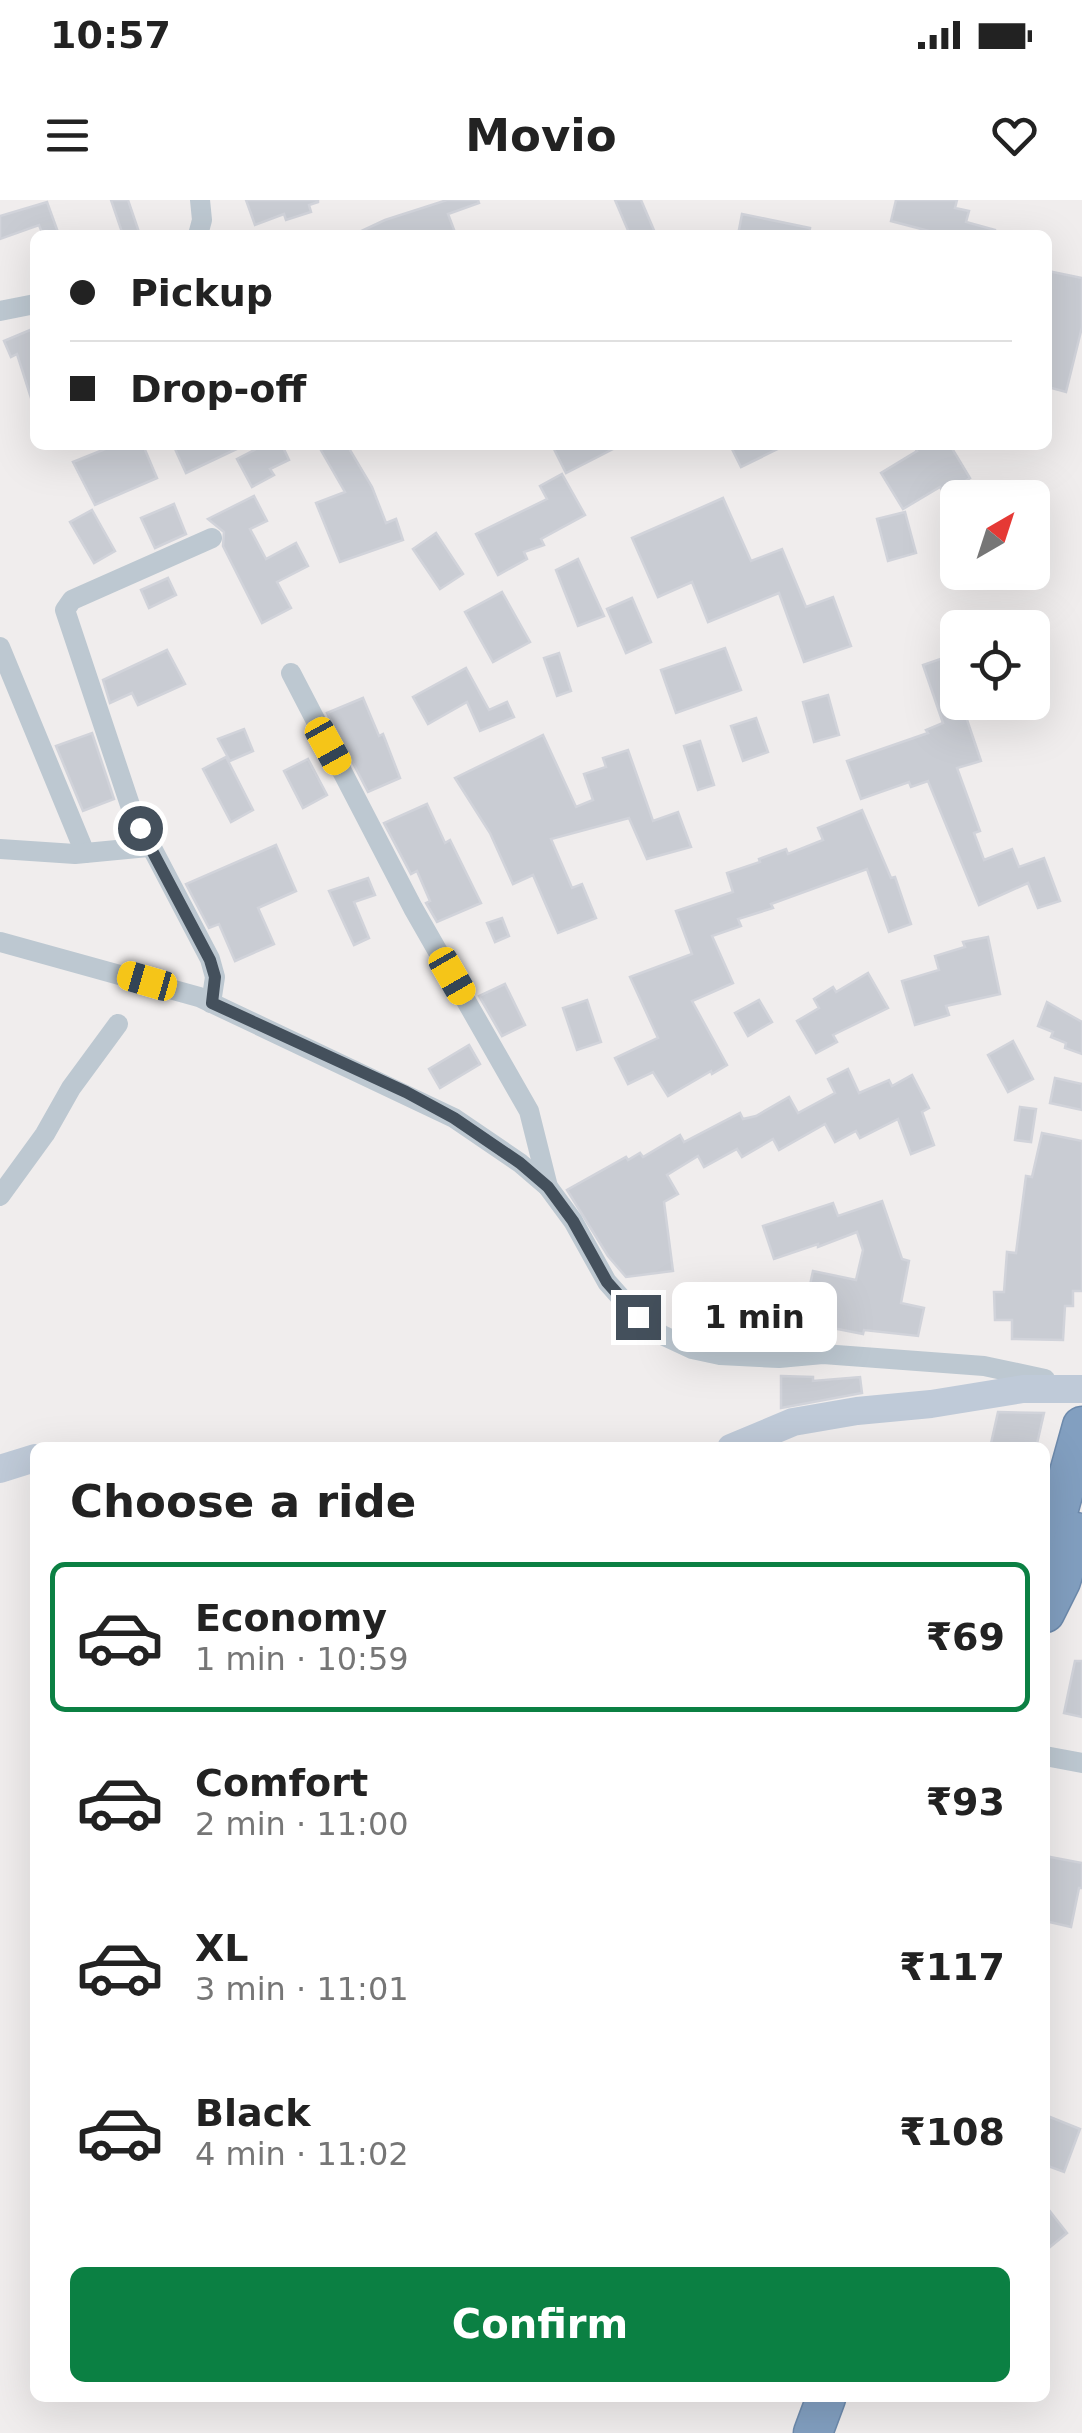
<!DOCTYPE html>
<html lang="en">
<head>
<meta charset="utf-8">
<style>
	:root { --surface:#fff; --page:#f2f2f2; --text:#222; --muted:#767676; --line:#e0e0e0; --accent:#0b8043 }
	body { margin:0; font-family:"DejaVu Sans",sans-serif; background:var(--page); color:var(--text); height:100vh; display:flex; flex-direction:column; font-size:38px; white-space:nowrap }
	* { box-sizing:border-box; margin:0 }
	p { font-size:32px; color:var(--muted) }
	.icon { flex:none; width:55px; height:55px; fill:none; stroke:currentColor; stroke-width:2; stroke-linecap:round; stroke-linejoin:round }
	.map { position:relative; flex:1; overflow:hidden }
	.details { position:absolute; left:30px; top:1242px; width:1020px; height:960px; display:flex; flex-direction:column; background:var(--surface); border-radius:15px; box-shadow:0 10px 40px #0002 }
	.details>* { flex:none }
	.guide { position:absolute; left:30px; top:30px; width:1022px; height:220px; border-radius:15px; box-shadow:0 10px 40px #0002; display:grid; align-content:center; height:220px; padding:0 40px; background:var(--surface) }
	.needle { width:65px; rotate:39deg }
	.controls { position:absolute; left:940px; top:280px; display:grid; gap:20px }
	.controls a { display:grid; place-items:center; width:110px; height:110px; border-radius:15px; background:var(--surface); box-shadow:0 10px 40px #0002; font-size:50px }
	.end { position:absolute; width:45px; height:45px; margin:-22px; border:12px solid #44505c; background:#fff; box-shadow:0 0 0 5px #fff }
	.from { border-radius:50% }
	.bubble { position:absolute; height:70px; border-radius:15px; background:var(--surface); box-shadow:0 10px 40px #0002; font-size:32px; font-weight:600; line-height:70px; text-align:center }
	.car { position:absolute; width:30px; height:60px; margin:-30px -15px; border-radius:12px; box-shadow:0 0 8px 2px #0007; background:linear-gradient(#f5c518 24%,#345 0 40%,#f5c518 0 76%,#345 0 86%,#f5c518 0) }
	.guide b { display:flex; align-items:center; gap:35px; height:95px; font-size:38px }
	.guide b+b { border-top:2px solid var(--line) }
	.guide i { width:25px; height:25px; background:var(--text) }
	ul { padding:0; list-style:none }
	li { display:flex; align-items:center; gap:30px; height:150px; margin:0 20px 15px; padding:0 20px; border:5px solid transparent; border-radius:15px }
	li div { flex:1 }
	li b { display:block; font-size:38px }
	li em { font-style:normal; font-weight:600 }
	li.active { border-color:var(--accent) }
	li>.icon { width:90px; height:90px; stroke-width:1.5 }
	h2 { padding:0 40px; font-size:45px; line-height:120px }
	.primary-button { display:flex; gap:20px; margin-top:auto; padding:20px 40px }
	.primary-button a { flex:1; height:115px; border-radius:15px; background:var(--accent); color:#fff; font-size:40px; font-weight:600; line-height:115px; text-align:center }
	.status { display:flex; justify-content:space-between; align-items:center; height:70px; padding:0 50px; background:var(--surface); direction:ltr }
	.status svg { height:28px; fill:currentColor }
	header { display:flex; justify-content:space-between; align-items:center; height:130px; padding:0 40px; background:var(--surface); font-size:45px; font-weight:600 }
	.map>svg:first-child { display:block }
	.building { fill:#c9ccd3; stroke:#d1d3da; stroke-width:2.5 }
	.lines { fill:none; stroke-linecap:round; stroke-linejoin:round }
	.highway-casing { stroke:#6d8aac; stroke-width:41 }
	.street { stroke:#bdc8d1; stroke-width:20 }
	.secondary { stroke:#bfcad8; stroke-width:28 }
	.highway { stroke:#829fc0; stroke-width:38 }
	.route { stroke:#44505c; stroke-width:12 }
</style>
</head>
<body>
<div class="status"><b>10:57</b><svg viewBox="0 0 49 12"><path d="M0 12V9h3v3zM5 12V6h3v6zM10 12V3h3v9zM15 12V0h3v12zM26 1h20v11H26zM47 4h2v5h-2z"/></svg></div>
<header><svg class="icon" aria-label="menu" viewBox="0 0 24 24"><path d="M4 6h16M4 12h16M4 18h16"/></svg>Movio<svg class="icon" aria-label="heart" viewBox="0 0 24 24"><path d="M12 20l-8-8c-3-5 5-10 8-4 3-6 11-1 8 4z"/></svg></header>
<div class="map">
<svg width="1082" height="2233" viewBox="0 0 1082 2233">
	<rect width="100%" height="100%" fill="#f0eded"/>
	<g class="building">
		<path d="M111,0H128L140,35H123Z"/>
		<path d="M246,0H318V2L309,5L311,12L286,20L284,14L255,25Z"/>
		<path d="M447,0H478L479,3L448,14L456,35H353L385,20Z"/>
		<path d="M615,0H641L656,35H630Z"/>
		<path d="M896,0H957L955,8L969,11L966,22L995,30V35H944L891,21Z"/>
		<path d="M47,2L59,35H43L39,25L0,39V16Z"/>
		<path d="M742,14L810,28L809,35H738Z"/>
		<path d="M1048,71L1082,78V127L1066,192L1048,187Z"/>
		<path d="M35,128V201H32L17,154L11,157L4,141Z"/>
		<path d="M115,245H143L157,278L95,305L73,262Z"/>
		<path d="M184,245H245L186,273L175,249Z"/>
		<path d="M264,245H282L289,260L270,269L274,275L252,287L237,259Z"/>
		<path d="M318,245H347L372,287L386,323L396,319L403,340L340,362L316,303L345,292Z"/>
		<path d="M552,245H621L566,273Z"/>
		<path d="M730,245H786L741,267Z"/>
		<path d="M913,245H950L970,278L945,294L940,287L903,309L881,273L917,251Z"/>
		<path d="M562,274L585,315L541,339L544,345L524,352L527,359L498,375L476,334L547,299L540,286Z"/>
		<path d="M254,296L267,321L250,329L266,359L296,343L308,366L277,382L291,408L262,423L223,346L224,332L208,319Z"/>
		<path d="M723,298L751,361L782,349L806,407L833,397L851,446L804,462L779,393L708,422L692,382L658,397L632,338Z"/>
		<path d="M174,304L186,334L155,348L141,318Z"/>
		<path d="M92,310L115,351L94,363L70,322Z"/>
		<path d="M905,312L916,353L888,361L877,319Z"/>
		<path d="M436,333L463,374L440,389L413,349Z"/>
		<path d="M578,359L604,416L578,426L556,370Z"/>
		<path d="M168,378L176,395L149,408L141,390Z"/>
		<path d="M502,392L530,442L493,462L465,412Z"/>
		<path d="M632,398L651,442L626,453L607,409Z"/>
		<path d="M725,448L741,490L676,513L661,470Z"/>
		<path d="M167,450L185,484L138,505L132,493L110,503L103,480Z"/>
		<path d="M559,453L571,491L557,496L544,458Z"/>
		<path d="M946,457L958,492V502H961L981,561L957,568L980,631L974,633L984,660L1012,649L1019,667L1044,658L1060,701L1038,708L1028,683L979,705L928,581L911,587L909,582L861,599L847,561L928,533L926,530L943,523L923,465Z"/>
		<path d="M466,468L489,510L507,502L514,517L480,531L467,502L428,524L413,497Z"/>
		<path d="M828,495L839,535L814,542L803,502Z"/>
		<path d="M363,498L379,536L383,534L400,578L368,592L327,513Z"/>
		<path d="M756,518L768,552L743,561L731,526Z"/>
		<path d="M244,529L253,551L230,561L218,539Z"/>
		<path d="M92,533L114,599L83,611L56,546Z"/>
		<path d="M543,535L576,607L593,600L584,574L606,567L603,558L628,550L653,621L678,612L691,647L647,659L629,618L551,639L572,688L582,684L596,718L558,733L533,675L513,684L490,633L455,578Z"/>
		<path d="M700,541L714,585L698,590L684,546Z"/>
		<path d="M226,557L253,610L231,622L203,569Z"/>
		<path d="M308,559L327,595L303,608L284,571Z"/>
		<path d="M427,604L445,643L450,640L481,703L437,722L426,703L430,701L417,671L411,674L384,623Z"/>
		<path d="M862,610L891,678L895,677L911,724L889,732L867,669L771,704L773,708L738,719L741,726L712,736L733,783L692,801L727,865L712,874L711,871L668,896L653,872L628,884L615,858L658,838L630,777L692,754L676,711L733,692L727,673L760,662L759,659L786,649L788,654L823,640L818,628Z"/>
		<path d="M276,645L296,691L258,708L274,744L235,761L219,724L209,728L186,684Z"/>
		<path d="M368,678L375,695L354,702L369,738L354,745L329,691Z"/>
		<path d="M502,718L509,736L495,742L487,723Z"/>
		<path d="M988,737L1000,794L946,806L949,815L915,825L902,781L939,770L935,756L965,747L963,742Z"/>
		<path d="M868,773L888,808L833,835L837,842L816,853L797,821L819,808L814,799L833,787L836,792Z"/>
		<path d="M505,784L525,825L502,836L479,796Z"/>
		<path d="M587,800L601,842L577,850L563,808Z"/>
		<path d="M759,800L772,822L748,836L735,813Z"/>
		<path d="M1047,802L1082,822V854L1065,848L1066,843L1051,837L1053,832L1038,826Z"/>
		<path d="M1013,841L1033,879L1008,892L988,855Z"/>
		<path d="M469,845L480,864L440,888L429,869Z"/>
		<path d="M848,869L859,893L889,880L892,886L912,875L929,908L922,912L934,945L911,954L898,919L860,938L856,931L835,942L825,924L779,950L773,939L742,957L737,949L704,967L698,956L667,975L678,994L664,1002L673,1071L626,1077L608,1056L567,990L626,957L628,960L640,953L643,957L680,935L684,942L740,913L743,919L756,916L789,897L798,913L835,893L828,879Z"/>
		<path d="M1055,878L1082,884V910L1050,903Z"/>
		<path d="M1020,907L1036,909L1031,942L1015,940Z"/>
		<path d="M1042,933L1082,941V1091H1073V1106H1065L1063,1140L1012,1139V1120H995L994,1092H1004L1007,1052L1016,1053L1026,976L1032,977Z"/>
		<path d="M882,1001L902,1059L909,1061L901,1103L924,1108L918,1136L864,1130L863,1134L802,1122L813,1071L856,1080L863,1050L857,1032L818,1047V1044L774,1059L763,1026L833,1003L838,1016Z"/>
		<path d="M749,1108L752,1142L708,1138L705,1111Z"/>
		<path d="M781,1176L813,1177V1181L860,1177L862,1193L781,1208Z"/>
		<path d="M998,1212L1044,1213L1036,1248H990Z"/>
		<path d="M1075,1461H1082V1517L1064,1513Z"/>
		<path d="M1045,1656L1082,1663V1688H1079L1071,1727L1045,1721Z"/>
		<path d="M1045,1915L1080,1929L1064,1972L1045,1965Z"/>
		<path d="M1045,2005L1067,2033L1045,2051Z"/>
	</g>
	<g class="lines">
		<defs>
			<g id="highway">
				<path d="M1045,1359L1082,1226"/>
				<path d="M1045,1413L1061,1381L1076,1332"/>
				<path d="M813,2233L826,2198"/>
			</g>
		</defs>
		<use href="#highway" class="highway-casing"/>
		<g class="street">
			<path d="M198,35L202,20L200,0"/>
			<path d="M0,111L35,104"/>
			<path d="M0,447L85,653"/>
			<path d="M291,473L413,708L529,911L548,987"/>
			<path d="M0,649L75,654L148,647"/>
			<path d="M0,742L199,797L454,918L520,963L548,987L573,1021L607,1082L638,1117L662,1135L692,1149L720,1155L779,1158L823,1154L984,1166L1045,1179"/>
			<path d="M211,803L215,777L210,759L131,608L65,410L72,400L212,338"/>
			<path d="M0,996L45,934L71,888L118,824"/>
			<path d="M1045,1556L1082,1563"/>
		</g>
		<g class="secondary">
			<path d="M731,1248L793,1222L857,1211L931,1204L1023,1189H1082"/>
			<path d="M0,1269L35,1258"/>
		</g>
		<use href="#highway" class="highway"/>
	</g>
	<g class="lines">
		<path class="route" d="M140,628L210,760L215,777L212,803L406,892L454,918L520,963L548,987L573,1021L607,1082L638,1117"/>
	</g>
</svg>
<div class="controls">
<a><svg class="needle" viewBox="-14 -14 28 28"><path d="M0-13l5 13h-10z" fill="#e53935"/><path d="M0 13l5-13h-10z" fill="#767676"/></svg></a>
<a><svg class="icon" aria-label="locate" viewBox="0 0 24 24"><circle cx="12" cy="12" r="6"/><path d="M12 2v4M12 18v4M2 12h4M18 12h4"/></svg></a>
</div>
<i class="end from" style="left:140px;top:628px"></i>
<i class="end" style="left:638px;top:1117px"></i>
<div class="bubble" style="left:672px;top:1082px;width:165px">1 min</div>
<i class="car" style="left:328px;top:546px;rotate:151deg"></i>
<i class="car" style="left:452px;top:776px;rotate:150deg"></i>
<i class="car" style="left:147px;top:781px;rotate:286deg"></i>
<div class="guide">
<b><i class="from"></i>Pickup</b>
<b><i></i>Drop-off</b>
</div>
<section class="details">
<h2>Choose a ride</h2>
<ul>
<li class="active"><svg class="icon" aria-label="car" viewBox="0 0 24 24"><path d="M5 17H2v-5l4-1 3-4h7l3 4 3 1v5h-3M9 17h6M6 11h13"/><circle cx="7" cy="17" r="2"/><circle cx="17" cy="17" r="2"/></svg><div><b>Economy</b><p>1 min · 10:59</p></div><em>₹69</em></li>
<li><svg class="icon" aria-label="car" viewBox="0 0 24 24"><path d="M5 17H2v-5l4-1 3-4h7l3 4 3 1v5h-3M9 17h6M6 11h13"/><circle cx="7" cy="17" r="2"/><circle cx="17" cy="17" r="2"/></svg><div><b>Comfort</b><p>2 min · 11:00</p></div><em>₹93</em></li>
<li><svg class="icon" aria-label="car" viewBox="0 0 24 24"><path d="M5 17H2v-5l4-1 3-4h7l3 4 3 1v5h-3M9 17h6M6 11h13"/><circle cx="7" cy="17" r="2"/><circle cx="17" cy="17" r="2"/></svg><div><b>XL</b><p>3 min · 11:01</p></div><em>₹117</em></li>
<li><svg class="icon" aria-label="car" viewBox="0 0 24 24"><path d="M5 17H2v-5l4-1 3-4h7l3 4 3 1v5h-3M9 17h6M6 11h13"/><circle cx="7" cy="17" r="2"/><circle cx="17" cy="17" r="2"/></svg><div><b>Black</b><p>4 min · 11:02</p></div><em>₹108</em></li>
</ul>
<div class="primary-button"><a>Confirm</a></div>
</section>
</div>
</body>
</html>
